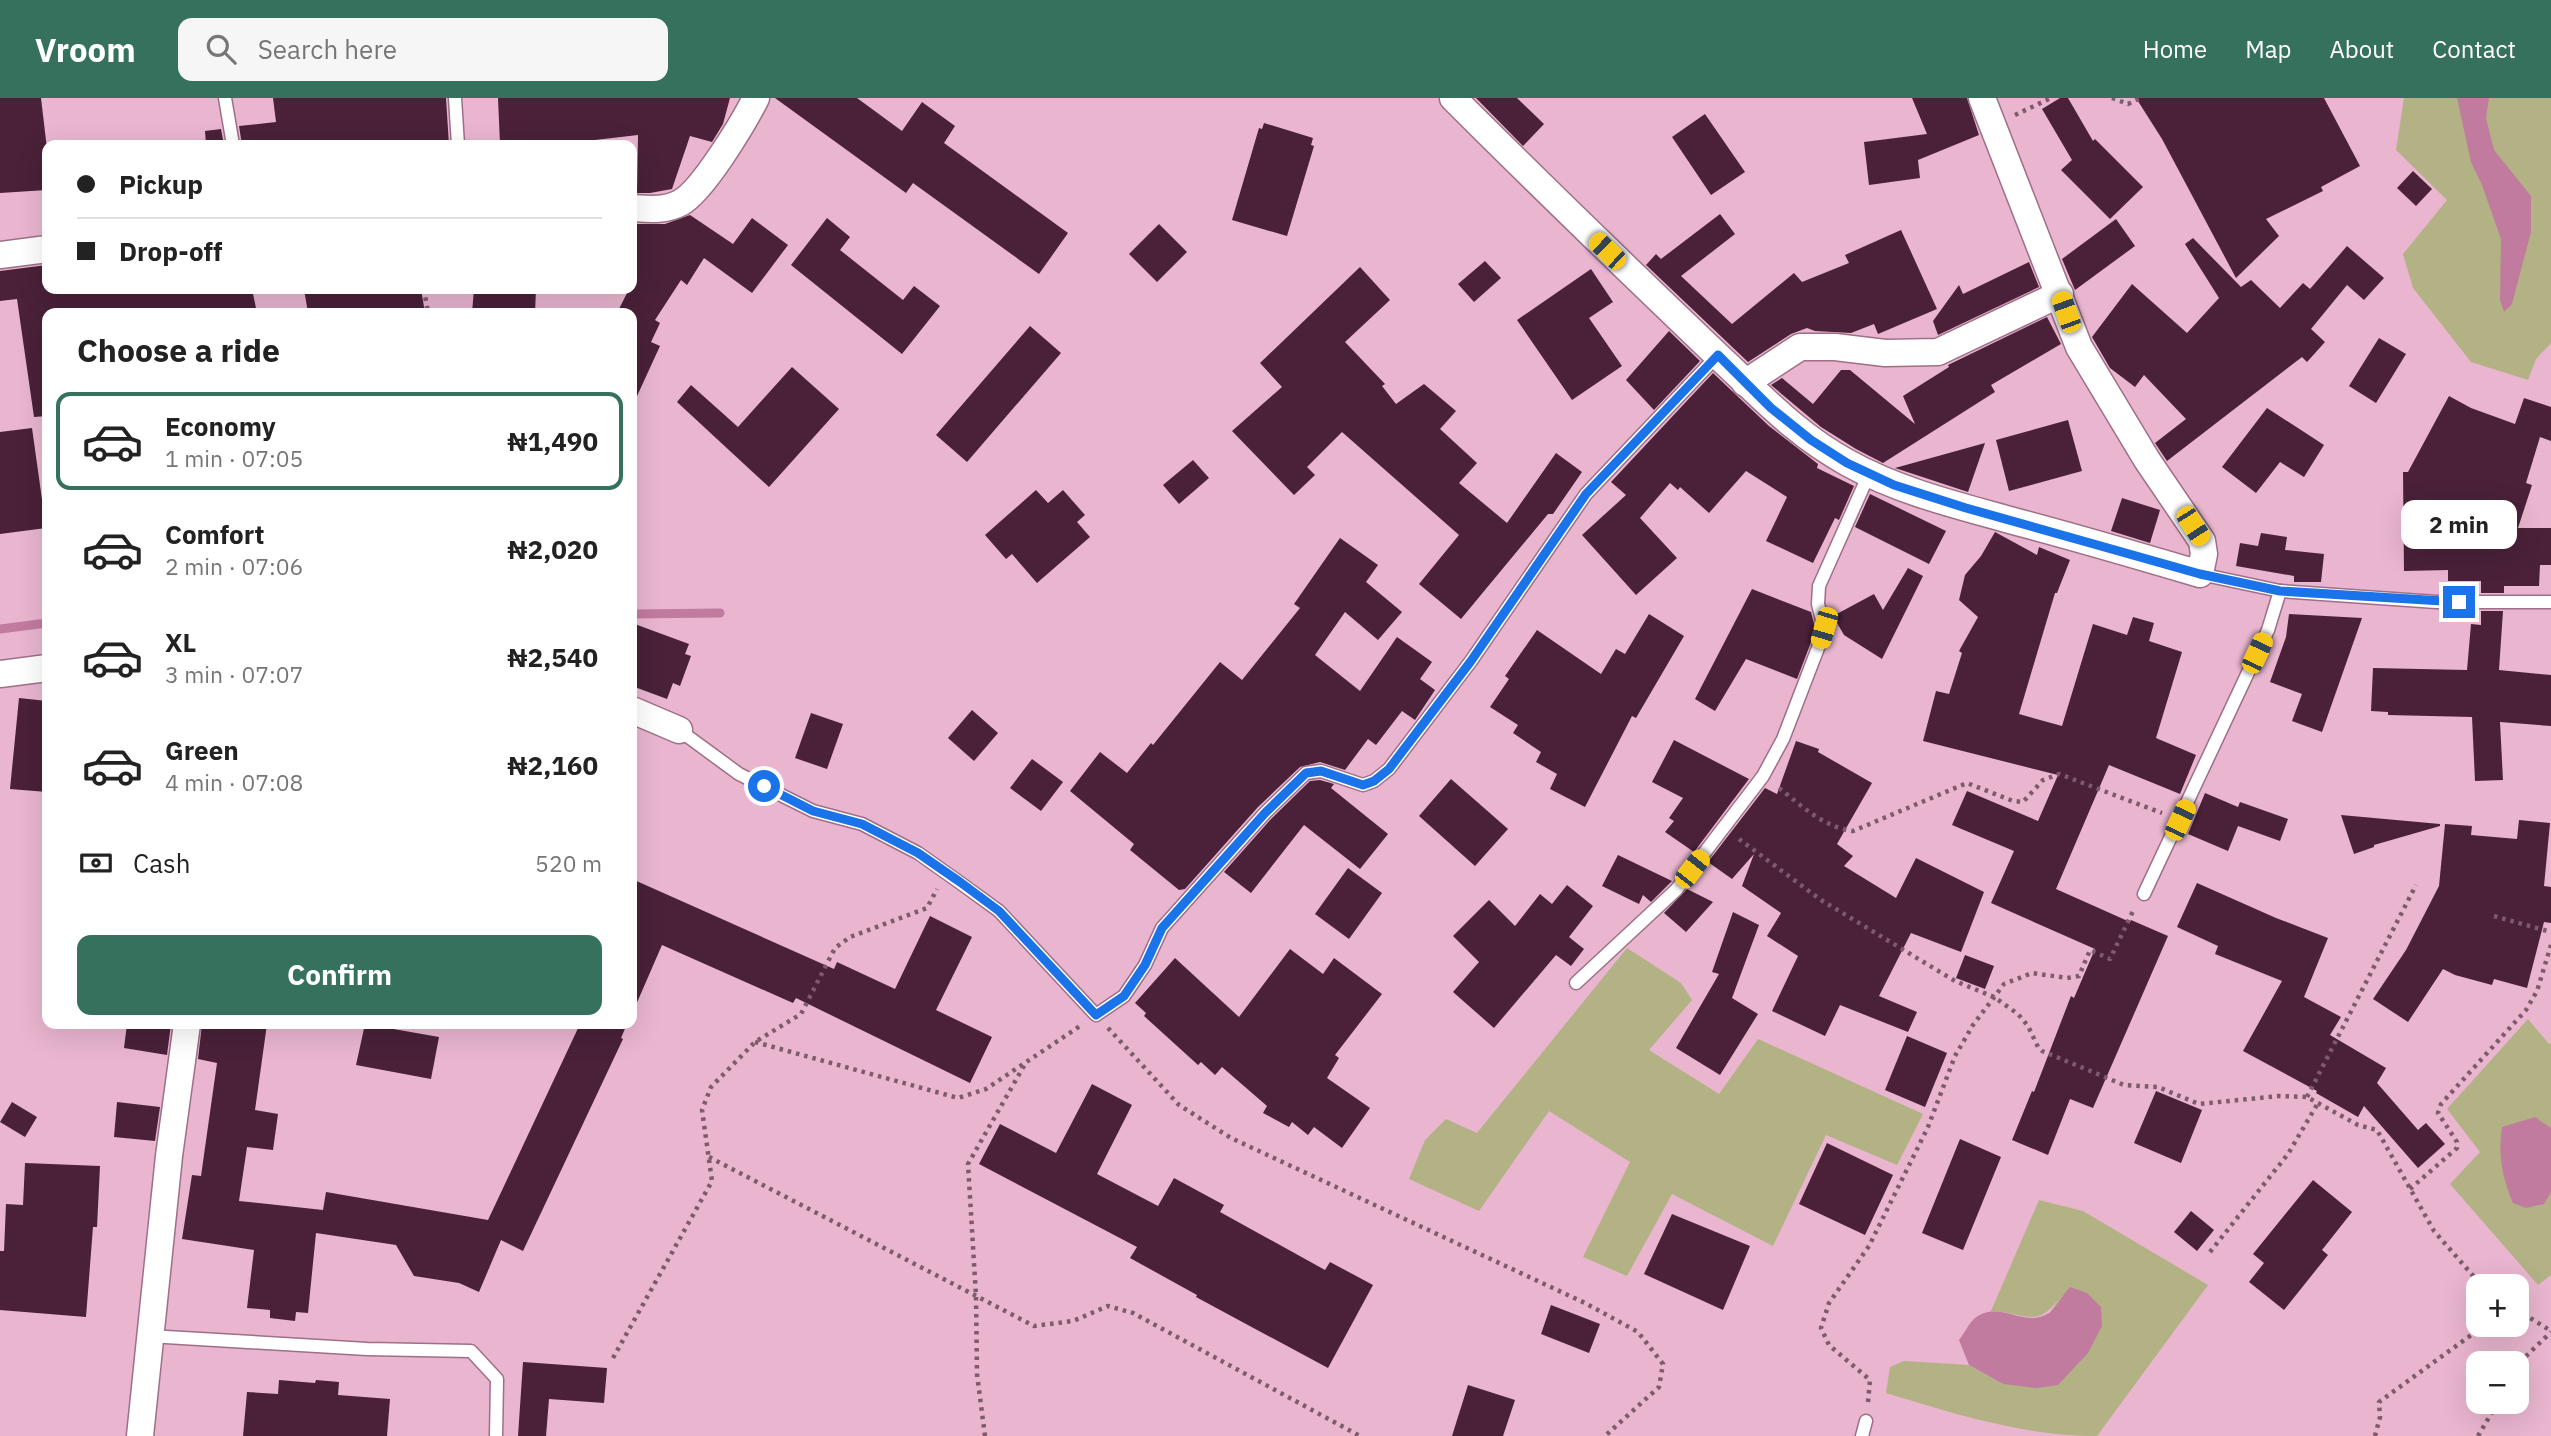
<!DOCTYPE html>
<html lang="en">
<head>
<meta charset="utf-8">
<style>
	:root { --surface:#fff; --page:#f6f6f6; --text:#222; --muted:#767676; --line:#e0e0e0; --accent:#35715c }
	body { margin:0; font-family:"IBM Plex Sans",sans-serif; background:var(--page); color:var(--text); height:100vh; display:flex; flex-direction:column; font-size:26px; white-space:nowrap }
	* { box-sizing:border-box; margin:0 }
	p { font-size:23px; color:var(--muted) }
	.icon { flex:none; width:38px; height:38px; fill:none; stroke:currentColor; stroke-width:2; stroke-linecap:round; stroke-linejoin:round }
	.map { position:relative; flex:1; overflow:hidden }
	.sheet { position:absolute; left:42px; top:210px; width:595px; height:721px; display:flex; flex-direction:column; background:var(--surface); border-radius:14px; box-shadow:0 7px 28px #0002 }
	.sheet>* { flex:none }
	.hud { position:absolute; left:42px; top:42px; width:595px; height:154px; border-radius:14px; box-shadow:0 7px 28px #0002; display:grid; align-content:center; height:154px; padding:0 35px; background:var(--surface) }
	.buttons { position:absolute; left:2466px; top:1176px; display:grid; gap:14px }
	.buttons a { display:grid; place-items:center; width:63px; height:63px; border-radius:14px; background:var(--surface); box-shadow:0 7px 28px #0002; font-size:35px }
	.end { position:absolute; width:32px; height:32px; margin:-16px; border:9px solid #1a73e8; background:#fff; box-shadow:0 0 0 4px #fff }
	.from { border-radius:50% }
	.bubble { position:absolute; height:49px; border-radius:14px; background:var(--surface); box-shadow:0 7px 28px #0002; font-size:23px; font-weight:800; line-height:49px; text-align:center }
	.car { position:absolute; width:21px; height:42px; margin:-21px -10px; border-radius:9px; box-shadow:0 0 5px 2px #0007; background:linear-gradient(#f5c518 24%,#345 0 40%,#f5c518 0 76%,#345 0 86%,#f5c518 0) }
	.hud b { display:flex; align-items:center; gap:24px; height:66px; font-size:26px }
	.hud b+b { border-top:2px solid var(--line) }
	.hud i { width:18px; height:18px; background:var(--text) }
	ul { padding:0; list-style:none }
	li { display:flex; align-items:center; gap:21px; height:98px; margin:0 14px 10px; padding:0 21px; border:4px solid transparent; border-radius:14px }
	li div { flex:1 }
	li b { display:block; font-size:26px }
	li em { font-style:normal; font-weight:800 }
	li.on { border-color:var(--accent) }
	li>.icon { width:63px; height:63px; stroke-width:1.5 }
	h2 { padding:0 35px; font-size:32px; line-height:84px }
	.pay { display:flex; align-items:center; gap:18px; height:77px; padding:0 35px; font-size:26px }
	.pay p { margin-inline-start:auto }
	.primary-button { display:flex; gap:14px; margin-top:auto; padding:14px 35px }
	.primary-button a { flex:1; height:80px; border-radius:14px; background:var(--accent); color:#fff; font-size:28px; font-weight:800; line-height:80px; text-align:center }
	header { display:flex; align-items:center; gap:42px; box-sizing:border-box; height:98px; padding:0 35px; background:var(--accent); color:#fff }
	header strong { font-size:33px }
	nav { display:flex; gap:38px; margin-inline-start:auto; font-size:24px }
	.search { width:490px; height:63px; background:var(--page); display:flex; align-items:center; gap:18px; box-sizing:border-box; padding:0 24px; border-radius:14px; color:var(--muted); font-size:26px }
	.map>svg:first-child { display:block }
	.green { fill:#b2b285 }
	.water { fill:#c17b9f }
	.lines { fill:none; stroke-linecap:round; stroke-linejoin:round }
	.stream { stroke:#c17b9f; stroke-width:9 }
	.building { fill:#4a2138 }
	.lane-casing { stroke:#9f6f87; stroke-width:15 }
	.street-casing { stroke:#9f6f87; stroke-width:29 }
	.path { stroke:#7d5b6d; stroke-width:4.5; stroke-dasharray:3.5 5; stroke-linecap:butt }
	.lane { stroke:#fff; stroke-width:12 }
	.street { stroke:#fff; stroke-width:26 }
	.route { stroke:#1a73e8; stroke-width:9 }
</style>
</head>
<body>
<header>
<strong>Vroom</strong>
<div class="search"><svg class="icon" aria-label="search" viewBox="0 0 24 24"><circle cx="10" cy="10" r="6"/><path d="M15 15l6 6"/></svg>Search here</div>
<nav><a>Home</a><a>Map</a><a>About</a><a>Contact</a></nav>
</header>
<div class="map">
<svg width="2551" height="1338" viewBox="0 0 2551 1338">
	<rect width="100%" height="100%" fill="#e9b5cf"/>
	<g class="green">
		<path d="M2404,0H2551V245L2536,261L2528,282L2471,264L2413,190L2403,156L2447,102L2396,52Z"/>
		<path d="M1627,850L1681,885L1692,902L1649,952L1719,996L1758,941L1923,1016L1897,1067L1826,1037L1773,1148L1672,1096L1627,1178L1583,1159L1630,1064L1549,1013L1479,1113L1409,1081L1425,1042L1446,1021L1477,1035Z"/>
		<path d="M2528,921L2549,946L2551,945V1177L2538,1187L2450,1086L2480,1054L2447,1011Z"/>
		<path d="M2039,1102L2083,1113L2208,1187L2097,1338C2024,1338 1955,1316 1886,1295L1890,1269L1904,1263L1969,1267L2003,1286L2061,1198C2036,1233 2026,1214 1991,1213Z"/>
	</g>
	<g class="water">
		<path d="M2457,0H2489L2486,20L2494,52L2531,98V134L2512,206L2504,214L2500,202L2501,141L2482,87L2471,64Z"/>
		<path d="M2535,1019L2551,1030V1094L2544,1106L2526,1110L2513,1105C2502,1080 2498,1056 2502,1029Z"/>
		<path d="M2070,1189L2087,1195L2101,1209L2102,1228L2088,1255L2058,1287L2037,1290L2003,1286L1969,1267L1959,1242C1964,1236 1969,1225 1975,1220C1999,1201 2025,1231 2049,1215C2057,1209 2063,1196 2070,1189Z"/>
	</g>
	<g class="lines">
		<g class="stream">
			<path d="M632,516L720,515"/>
			<path d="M0,531L47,525"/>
		</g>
	</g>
	<g class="building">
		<path d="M0,0H41L47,51V92L0,95Z"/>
		<path d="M273,0H446L449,47H242L239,28L276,24Z"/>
		<path d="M498,0H730L723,26L712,44L690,38L672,91L650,95H637L638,37L595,42V47H569V43L500,46Z"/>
		<path d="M775,0H857L902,33L922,4L955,28L944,45L1068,135L1039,176L913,85L906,95Z"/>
		<path d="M1476,0H1517L1544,26L1523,48Z"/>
		<path d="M1912,0H1967L1979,37L1918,62L1920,80L1869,87L1864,44L1927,36Z"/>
		<path d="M2060,0H2068L2093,43L2095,41L2143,89L2110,121L2061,72L2072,62L2042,11Z"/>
		<path d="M2136,0H2324L2360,68L2321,89L2323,93L2266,121L2279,138L2236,180L2162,41Z"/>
		<path d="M1705,16L1745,74L1711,97L1672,39Z"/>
		<path d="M1264,25L1313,40L1311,47L1314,48L1287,138L1232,122L1259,30L1262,31Z"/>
		<path d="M221,31L224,47H206L205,33Z"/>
		<path d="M2413,73L2432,91L2416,108L2397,90Z"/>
		<path d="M1720,116L1735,136L1681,178L1732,226L1794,175L1802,184L1849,165L1845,157L1901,132L1937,211L1878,236L1874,226L1851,235L1815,233L1807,230L1791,236L1748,264L1646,167L1656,156L1661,161Z"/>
		<path d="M690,117L733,146L752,120L788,147L752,195L704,160L687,187L681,182L655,222L660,225L651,244L660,248L632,309V215H617L629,191H632V131H636V126H665Z"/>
		<path d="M827,120L850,139L840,152L903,202L914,188L940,208L902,256L791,167Z"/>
		<path d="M2116,121L2135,148L2075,192L2062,161Z"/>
		<path d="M1159,126L1187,154L1157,184L1129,156Z"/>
		<path d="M2193,140L2241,189L2251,182L2280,210L2303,185L2310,191L2347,148L2384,180L2364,202L2347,187L2311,231L2325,244L2307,264L2302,259L2167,363L2155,345L2186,321L2144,277L2135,289L2110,270L2092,239L2132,186L2187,235L2219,200L2185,146Z"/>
		<path d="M1485,163L1501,180L1474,204L1458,186Z"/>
		<path d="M2029,164L2039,189L1938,237L1933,223L1959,187L1963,196Z"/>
		<path d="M47,167V191H252L257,215H47V318L34,319L17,201L0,203V173Z"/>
		<path d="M1360,169L1390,202L1345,244L1385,286L1382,288L1396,306L1424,286L1456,313L1440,331L1477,365L1459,385L1507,425L1556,355L1582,374L1553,416H1548L1461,521L1419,486L1459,437L1342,334L1307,369L1315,377L1294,397L1232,333L1282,289L1260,265Z"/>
		<path d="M1591,171L1613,204L1589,220L1622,268L1572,302L1517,222Z"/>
		<path d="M304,191H421L425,215H308Z"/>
		<path d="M474,191H536L535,215H472Z"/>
		<path d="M2047,219L2061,246L1991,287L1995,294L1883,365L1856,351L1821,329L1771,287L1782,280L1813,306L1841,272H1850L1915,326L1903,298L1949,269L1948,267Z"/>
		<path d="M1030,228L1061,255L967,364L936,337Z"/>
		<path d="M1669,233L1700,263L1654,312L1626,282Z"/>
		<path d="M2379,240L2406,256L2376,305L2349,288Z"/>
		<path d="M792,269L839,311L769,389L677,304L691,287L738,329Z"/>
		<path d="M1713,275L1769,328L1818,366L1817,370L1854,388L1839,422L1835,420L1813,465L1766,443L1787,399L1746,373L1709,415L1680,389L1678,392L1670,385L1640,420L1677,460L1636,497L1582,437L1626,397L1611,384Z"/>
		<path d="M2449,298L2471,310L2515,326L2524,300L2551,309V343L2540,339L2526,385L2532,387L2518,430H2551V467H2540L2539,488H2504V495H2481V483H2448V472L2404,473L2403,374H2408Z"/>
		<path d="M2267,310L2324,347L2304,379L2280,364L2256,395L2222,369Z"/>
		<path d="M2068,322L2082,373L2009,393L1996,342Z"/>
		<path d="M32,330L46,430L0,436V334Z"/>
		<path d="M1985,345L1968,394L1895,370Z"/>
		<path d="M1193,362L1209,380L1179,406L1163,387Z"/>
		<path d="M1036,392L1048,405L1063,392L1085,417L1077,424L1090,439L1037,485L1012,456L1006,461L985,437Z"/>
		<path d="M1870,396L1946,433L1929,466L1855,429Z"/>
		<path d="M2122,400L2160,412L2150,445L2111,433Z"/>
		<path d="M1995,434L2037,457L2039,449L2070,462L2057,495H2055L2019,616L2062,628L2093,526L2127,537L2133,519L2154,525L2149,543L2182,554L2156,640L2196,657L2180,696L2109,667L2056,791L2130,824L2131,822L2168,838L2093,1010L2070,1001L2048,1057L2012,1042L2032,993L2034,994L2071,898L2074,900L2095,851L1991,805L2014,753L1952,727L1967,693L2038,723L2058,677L1923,643L1936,593L1949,596L1962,555L1959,553L1978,519L1959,502L1965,477L1981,458Z"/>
		<path d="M2261,435L2287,439L2285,452L2324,456L2321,484H2294V478L2236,468L2240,445L2258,448Z"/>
		<path d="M1340,440L1378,467L1366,484L1402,514L1378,542L1345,514L1315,557L1360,593L1397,539L1432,564L1420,581L1435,592L1415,622L1402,613L1376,647L1368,641L1345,672L1320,664L1300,669L1258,709L1185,791L1179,792L1130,752L1134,746L1070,693L1100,654L1127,675L1151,645L1153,647L1220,564L1242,582L1300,510L1294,506Z"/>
		<path d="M1908,470L1923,478L1882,561L1844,537L1833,518L1874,496L1883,512Z"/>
		<path d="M1752,491L1811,514L1815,530L1810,547L1797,581L1746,561L1715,613L1695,601Z"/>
		<path d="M2481,513H2503L2499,572L2551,577V628L2500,624L2503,682L2475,683L2472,619L2388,617V614L2371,613L2373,570L2467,572L2471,526L2481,527Z"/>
		<path d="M1649,516L1684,538L1636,620L1632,618L1585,709L1550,691L1557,676L1536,664L1541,654L1513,635L1518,627L1490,609L1509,581L1505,578L1537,532L1601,576L1616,551L1625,556Z"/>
		<path d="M2289,516L2362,520L2322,634L2292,623L2302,596L2270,584L2286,539Z"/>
		<path d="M632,525L689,546L685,556L691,558L680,588L673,585L667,601L632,588Z"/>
		<path d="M19,600L47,603V694L10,691Z"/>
		<path d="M972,612L998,635L974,663L948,640Z"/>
		<path d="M811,615L843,626L827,671L795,660Z"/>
		<path d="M1674,642L1749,681L1694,754L1665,734L1674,723L1669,720L1683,700L1652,684Z"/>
		<path d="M1796,643L1819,651L1818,654L1872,685L1837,746L1853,758L1844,768L1896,800L1916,760L1984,794L1961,854L1911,835L1879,898L1917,914L1908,934L1840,907L1825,938L1772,913L1798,858L1767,838L1781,815L1742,788L1754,756L1732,781L1708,764L1765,690L1777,696Z"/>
		<path d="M1032,661L1063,684L1041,713L1010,690Z"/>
		<path d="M1451,681L1508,731L1475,768L1419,718Z"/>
		<path d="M1320,682L1334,686L1331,690L1388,736L1360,771L1304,727L1251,795L1224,774L1271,721L1310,683Z"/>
		<path d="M2205,695L2238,709L2240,704L2288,721L2280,743L2238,728L2228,753L2188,736Z"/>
		<path d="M2341,717L2440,726V728L2374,747V749L2354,756Z"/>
		<path d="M2519,722L2550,725L2544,788L2551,789V825L2544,824L2527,890L2494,881L2492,887L2455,877L2443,871L2408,924L2373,901L2406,852L2439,788L2445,726L2472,728L2471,737L2517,741Z"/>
		<path d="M1618,757L1672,783L1651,804L1643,797L1639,806L1602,788Z"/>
		<path d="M1348,770L1382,795L1349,841L1315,816Z"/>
		<path d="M632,781L834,871L837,864L895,891L930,818L972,839L936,912L992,939L970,985L796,900L793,905L662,847L632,916Z"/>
		<path d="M2197,785L2276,820L2328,840L2304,899L2341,919L2330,937L2386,970L2377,985L2418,1032L2426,1025L2445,1046L2418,1070L2364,1008L2358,1019L2316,995L2317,993L2243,953L2282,883L2215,856L2218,848L2177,829Z"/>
		<path d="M1567,787L1593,808L1569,839L1584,851L1571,868L1556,857L1494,930L1453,894L1479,864L1453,838L1489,802L1515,828L1540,796L1552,806Z"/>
		<path d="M1687,791L1713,804L1686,834L1664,815Z"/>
		<path d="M1733,814L1759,827L1732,900L1758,916L1720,977L1676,950L1719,876L1712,874Z"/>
		<path d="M1290,851L1323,876L1334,860L1382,896L1335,957L1339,960L1327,980L1370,1010L1342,1050L1314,1029L1308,1037L1292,1024L1289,1029L1263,1015L1267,1008L1222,969L1215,977L1201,964L1198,967L1144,918L1146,915L1135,905L1175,860L1239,919Z"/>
		<path d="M1965,857L1994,868L1985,891L1956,880Z"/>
		<path d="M127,926H171L167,957L124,950Z"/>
		<path d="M202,926H267L255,1012L278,1016L273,1052L247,1049L239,1103L323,1112L326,1094L488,1122L580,926H627L621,940L623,941L523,1153L501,1142L479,1194L459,1185L414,1178L396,1147L316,1135L308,1215L296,1214L295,1223L270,1220V1212L247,1210L254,1152L182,1141L192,1077L201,1078L217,965L198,961Z"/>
		<path d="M365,926L439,939L431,981L356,967Z"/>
		<path d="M1907,938L1947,955L1925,1009L1885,992Z"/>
		<path d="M1092,986L1132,1007L1097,1076L1158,1108L1174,1080L1224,1107L1220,1114L1325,1172L1330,1164L1373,1187L1328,1270L1196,1199L1197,1197L1130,1160L1137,1149L979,1066L1000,1026L1056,1055Z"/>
		<path d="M2156,993L2202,1012L2181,1065L2134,1045Z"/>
		<path d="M12,1004L37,1019L25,1039L0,1024Z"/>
		<path d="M117,1004L160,1009L155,1043L114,1039Z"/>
		<path d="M1960,1041L2001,1059L1963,1152L1922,1135Z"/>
		<path d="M1827,1045L1893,1077L1865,1137L1799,1106Z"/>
		<path d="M25,1065L100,1068L97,1129H93L86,1219L0,1212V1153H4L6,1106L23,1107Z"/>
		<path d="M2313,1082L2352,1114L2322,1152L2328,1157L2284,1212L2249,1184L2264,1165L2253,1156Z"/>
		<path d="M2191,1113L2214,1132L2197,1153L2174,1134Z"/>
		<path d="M1672,1116L1750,1148L1723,1212L1644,1176Z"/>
		<path d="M1551,1207L1600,1226L1589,1255L1541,1236Z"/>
		<path d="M523,1264L607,1270L604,1305L549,1301L546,1338H518Z"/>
		<path d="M279,1282L315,1285L316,1282L339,1284L338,1297L390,1301L387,1338H243L247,1294L278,1296Z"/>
		<path d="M1468,1287L1515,1302L1503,1338H1452Z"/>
	</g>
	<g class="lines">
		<defs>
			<g id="lane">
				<path d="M225,0L233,47"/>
				<path d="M455,0L458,47"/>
				<path d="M2200,476L2280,493L2436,504H2551"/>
				<path d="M679,632L739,676L813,713L862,726L918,755L959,784L999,813L1096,917L1124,898L1145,867L1162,830L1265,715L1306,675L1321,673L1363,687L1374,683L1389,671L1471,563L1586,396L1718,257"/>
				<path d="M2144,796L2268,532L2280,493"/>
				<path d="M1576,885L1676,792L1763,678L1783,641L1818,550L1824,530L1818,506L1819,488L1869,376"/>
				<path d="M149,1238L367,1251L471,1253L497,1281L496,1338"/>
				<path d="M1862,1338L1866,1323"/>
			</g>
			<g id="street">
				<path d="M1453,0C1540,87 1629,173 1718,258C1761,298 1795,336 1848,365C1900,394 1960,408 2017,424C2078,440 2139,458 2200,476L2204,456L2202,443L2147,362L2079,249L1982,0"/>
				<path d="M632,110C648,111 665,113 680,105C702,94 744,24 756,0"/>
				<path d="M0,157L47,151"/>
				<path d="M1745,285L1800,249H1835L1885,255L1938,254L2060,196"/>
				<path d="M0,576L47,570"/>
				<path d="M632,612L679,632"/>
				<path d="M140,1338L169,1058L187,926"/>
			</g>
		</defs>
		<use href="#lane" class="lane-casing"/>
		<use href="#street" class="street-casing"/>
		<g class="path">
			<path d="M2112,0L2128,6L2140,0"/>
			<path d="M2015,17L2051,0"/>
			<path d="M424,191L428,215"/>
			<path d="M1779,690C1802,708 1823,729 1853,733L1967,685L2013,703L2023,704L2043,682L2059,676L2162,715"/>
			<path d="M1739,741L1821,802L1955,883L1994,899L2018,916L2028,928L2038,949L2042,953L2124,987L2158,989L2199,1006L2279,998L2307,999L2358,1027L2377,1032L2434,1133L2482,1188"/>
			<path d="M2494,818L2551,834"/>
			<path d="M1108,930L1179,1007L1231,1040L1585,1205L1638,1234L1663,1266L1659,1289L1605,1338"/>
			<path d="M755,944L958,1000L986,991L1080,928"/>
			<path d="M2307,999L2416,787"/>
			<path d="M709,1059L1034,1228L1073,1223L1108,1208L1133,1215L1360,1338"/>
			<path d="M2410,1091L2457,1050V1044L2438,1015L2441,1006L2526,912L2537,893L2551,847"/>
			<path d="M2210,1154L2288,1056L2318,1005"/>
			<path d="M2516,1211L2551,1233"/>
			<path d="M613,1260L712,1083L702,1012L711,989L755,944L801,916L835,850L850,839L927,810L937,791"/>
			<path d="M2516,1272L2523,1261L2551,1234"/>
			<path d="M1868,1304L1870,1282L1829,1247L1821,1230L1829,1205L1869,1148L1928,1029L1955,958L1973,927L2004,886L2032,875L2067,880L2079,878L2090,852L2110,861L2134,811"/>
			<path d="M985,1338L977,1276L976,1198L968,1066L1025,966"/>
			<path d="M2375,1338L2380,1319L2379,1304L2485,1227"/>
			<path d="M2478,1338L2498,1304"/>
		</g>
		<use href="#lane" class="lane"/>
		<use href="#street" class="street"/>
	</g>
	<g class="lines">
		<path class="route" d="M764,688L813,713L862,726L918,755L960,784L999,813L1096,917L1124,898L1145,867L1162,830L1265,715L1306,675L1321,673L1363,687L1374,683L1389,671L1471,563L1586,396L1718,257L1771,310L1811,342L1847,365L1894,387L1966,410L2200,476L2280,493L2459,504"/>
	</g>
</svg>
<div class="buttons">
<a>+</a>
<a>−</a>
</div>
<i class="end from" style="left:764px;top:688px"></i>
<i class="end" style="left:2459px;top:504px"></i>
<div class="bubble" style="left:2401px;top:402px;width:116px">2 min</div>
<i class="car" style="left:1607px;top:153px;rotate:314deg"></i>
<i class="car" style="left:2066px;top:214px;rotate:340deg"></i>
<i class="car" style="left:2193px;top:428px;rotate:147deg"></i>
<i class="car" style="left:1824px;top:530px;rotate:196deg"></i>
<i class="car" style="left:2257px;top:555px;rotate:25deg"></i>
<i class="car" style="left:2180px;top:722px;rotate:25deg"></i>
<i class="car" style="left:1692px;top:771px;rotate:38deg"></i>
<div class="hud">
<b><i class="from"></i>Pickup</b>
<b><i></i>Drop-off</b>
</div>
<section class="sheet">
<h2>Choose a ride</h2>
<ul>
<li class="on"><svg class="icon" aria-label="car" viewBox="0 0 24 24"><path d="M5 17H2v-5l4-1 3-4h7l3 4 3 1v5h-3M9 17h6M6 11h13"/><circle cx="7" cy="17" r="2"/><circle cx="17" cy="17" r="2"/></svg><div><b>Economy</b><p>1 min · 07:05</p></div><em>₦1,490</em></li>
<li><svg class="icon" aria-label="car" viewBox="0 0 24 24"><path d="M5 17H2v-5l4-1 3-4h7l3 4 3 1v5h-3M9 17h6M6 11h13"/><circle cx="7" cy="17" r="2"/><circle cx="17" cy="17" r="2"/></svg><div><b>Comfort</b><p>2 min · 07:06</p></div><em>₦2,020</em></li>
<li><svg class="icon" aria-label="car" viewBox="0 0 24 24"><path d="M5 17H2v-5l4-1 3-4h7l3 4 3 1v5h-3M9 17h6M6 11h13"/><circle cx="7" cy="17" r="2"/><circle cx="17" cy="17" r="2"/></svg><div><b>XL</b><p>3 min · 07:07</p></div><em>₦2,540</em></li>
<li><svg class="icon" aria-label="car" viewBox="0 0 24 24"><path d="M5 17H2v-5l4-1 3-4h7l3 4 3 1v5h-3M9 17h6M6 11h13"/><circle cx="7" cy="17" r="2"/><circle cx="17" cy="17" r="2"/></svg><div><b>Green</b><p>4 min · 07:08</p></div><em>₦2,160</em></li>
</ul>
<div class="pay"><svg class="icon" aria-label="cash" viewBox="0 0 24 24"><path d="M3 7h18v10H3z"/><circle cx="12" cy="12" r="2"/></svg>Cash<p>520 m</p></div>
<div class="primary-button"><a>Confirm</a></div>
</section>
</div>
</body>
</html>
